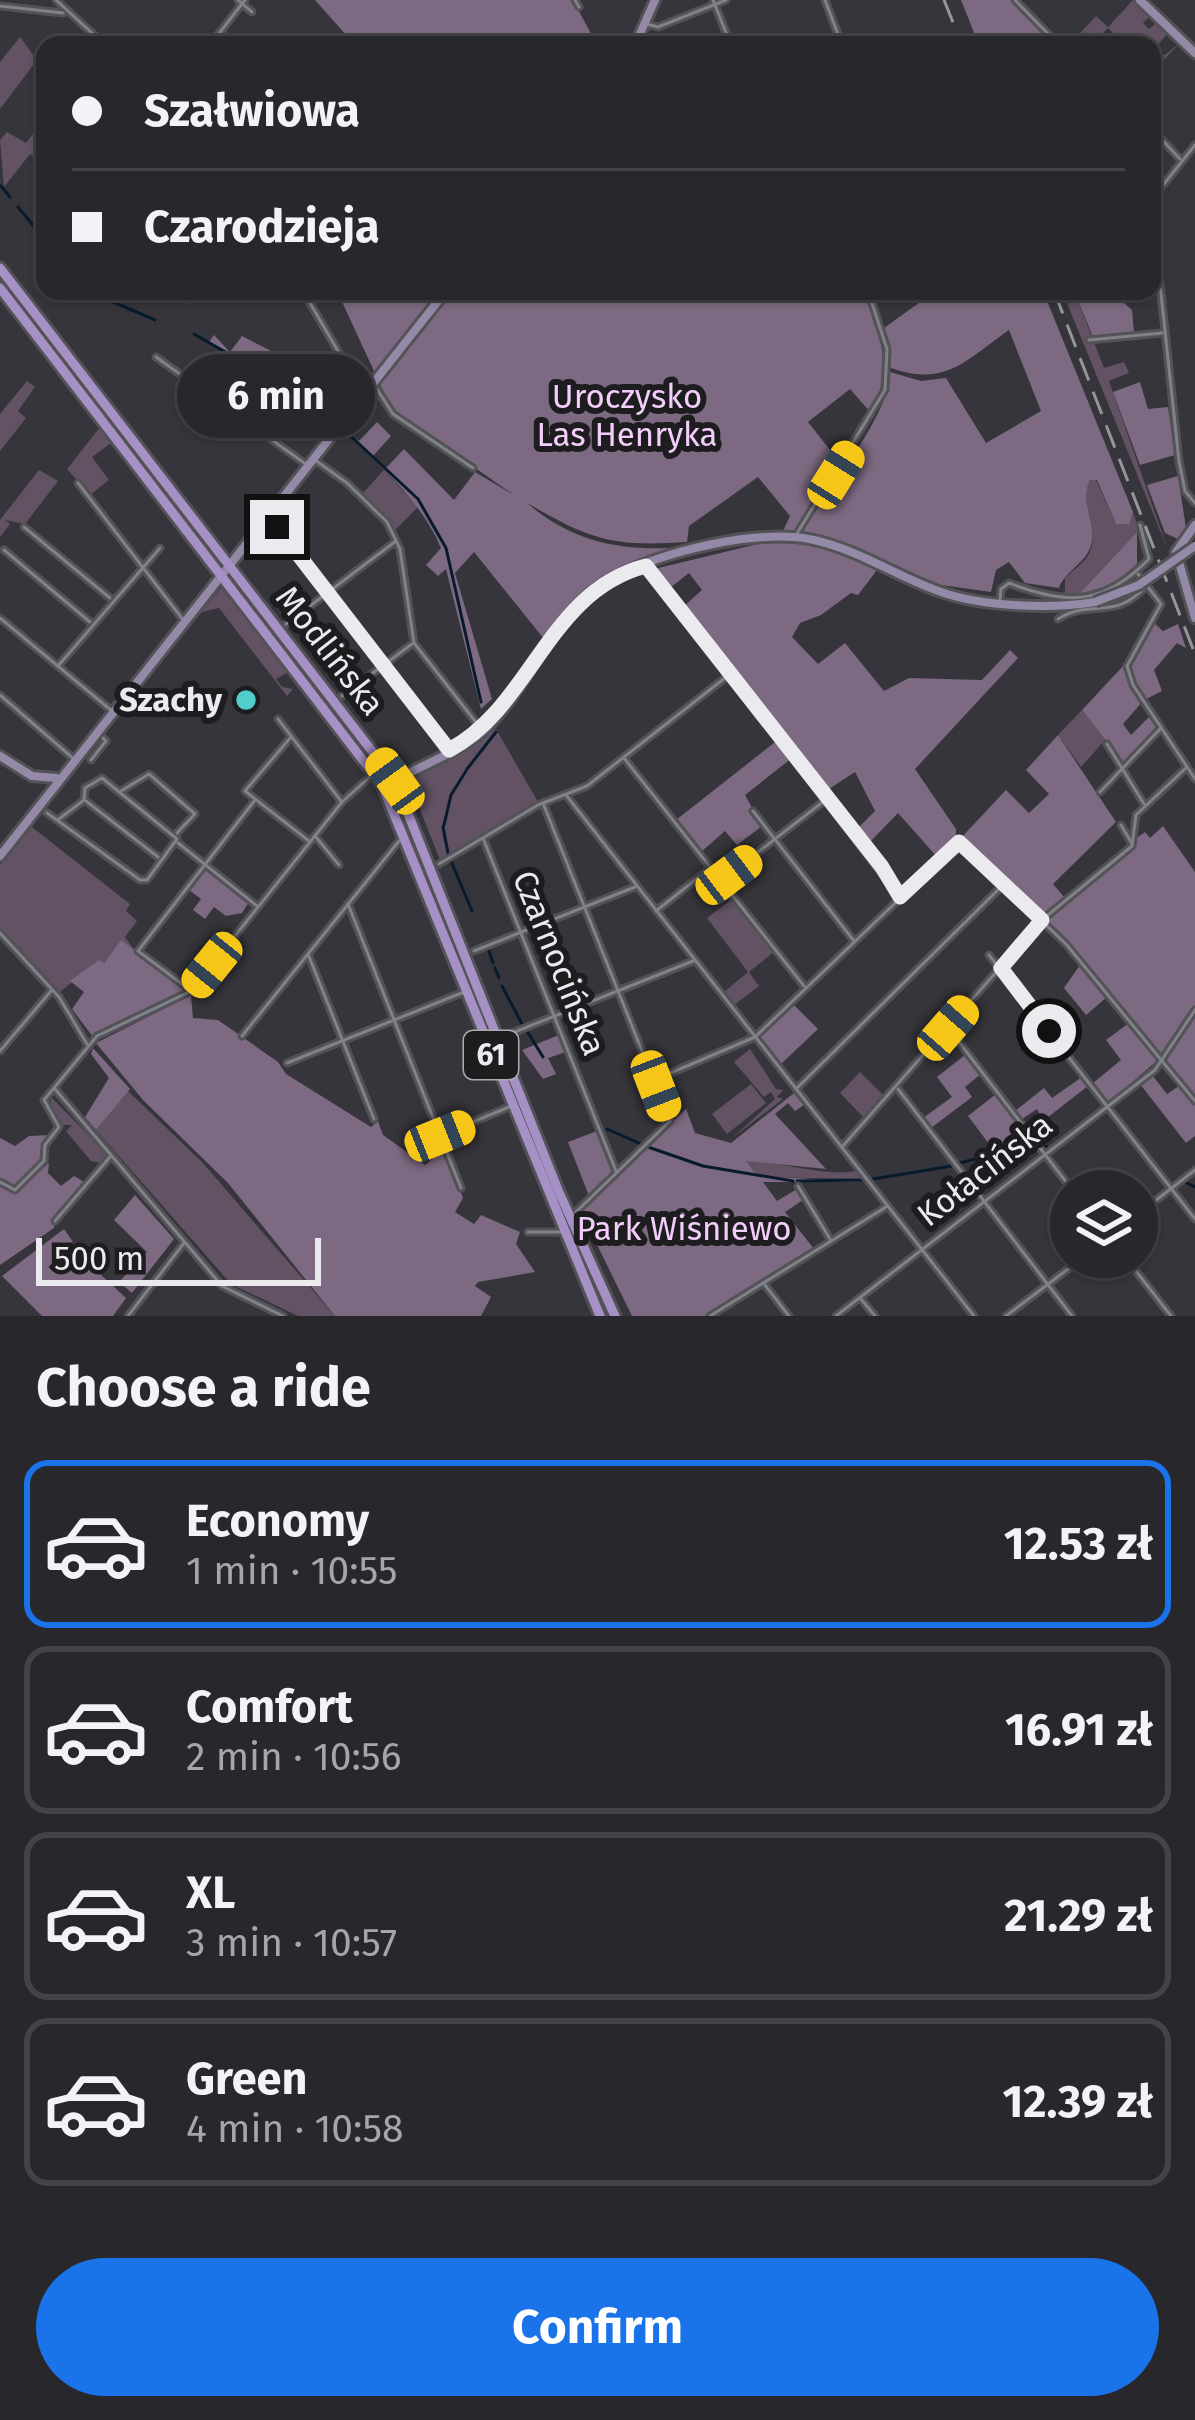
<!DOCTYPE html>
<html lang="en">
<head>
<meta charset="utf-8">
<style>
	:root { --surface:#28282c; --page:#343438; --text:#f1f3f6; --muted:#a5a6a9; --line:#444448; --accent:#1a73e8 }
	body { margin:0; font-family:"Fira Sans",sans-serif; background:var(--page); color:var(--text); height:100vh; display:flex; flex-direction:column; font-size:45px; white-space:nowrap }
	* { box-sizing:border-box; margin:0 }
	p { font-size:39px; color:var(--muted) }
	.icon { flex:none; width:66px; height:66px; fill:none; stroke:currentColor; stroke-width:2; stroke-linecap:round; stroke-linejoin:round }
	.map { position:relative; height:1316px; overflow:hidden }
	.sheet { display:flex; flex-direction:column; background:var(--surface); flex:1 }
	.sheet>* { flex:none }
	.guide { position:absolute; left:36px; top:36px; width:1125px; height:264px; border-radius:24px; box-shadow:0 3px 9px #0004,0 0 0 3px var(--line); display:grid; align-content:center; height:264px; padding:0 36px; background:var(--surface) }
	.controls { position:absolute; left:1050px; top:1170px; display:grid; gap:24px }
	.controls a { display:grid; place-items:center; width:108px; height:108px; border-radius:50%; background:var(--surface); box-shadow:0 3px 9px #0004,0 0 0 3px var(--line); font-size:60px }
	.scale { position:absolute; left:36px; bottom:30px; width:285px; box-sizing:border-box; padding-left:12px; border:6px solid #ebebef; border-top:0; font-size:33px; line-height:42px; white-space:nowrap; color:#ebebef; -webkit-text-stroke:9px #1d1d20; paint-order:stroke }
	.end { position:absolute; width:54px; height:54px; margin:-27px; border:15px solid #ebebef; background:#111; box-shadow:0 0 0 6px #111 }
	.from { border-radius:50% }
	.bubble { position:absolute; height:84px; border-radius:42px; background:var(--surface); box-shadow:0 3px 9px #0004,0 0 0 3px var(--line); font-size:39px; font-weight:700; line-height:84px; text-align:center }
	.car { position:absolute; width:36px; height:72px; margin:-36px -18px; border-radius:15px; box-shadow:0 0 9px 3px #0007; background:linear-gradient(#f5c518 24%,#345 0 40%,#f5c518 0 76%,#345 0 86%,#f5c518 0) }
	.guide b { display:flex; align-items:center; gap:42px; height:114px; font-size:45px }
	.guide b+b { border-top:3px solid var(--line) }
	.guide i { width:30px; height:30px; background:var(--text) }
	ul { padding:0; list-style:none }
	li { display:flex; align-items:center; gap:36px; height:168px; margin:0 24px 18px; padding:0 12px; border:6px solid var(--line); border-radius:24px }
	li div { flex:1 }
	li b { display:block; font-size:45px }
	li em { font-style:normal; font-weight:700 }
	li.selected { border-color:var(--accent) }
	li>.icon { width:108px; height:108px; stroke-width:1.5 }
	h2 { padding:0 36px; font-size:54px; line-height:144px }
	.primary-button { display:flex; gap:24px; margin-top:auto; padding:24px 36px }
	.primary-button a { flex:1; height:138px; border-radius:72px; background:var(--accent); color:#fff; font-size:48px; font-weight:700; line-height:138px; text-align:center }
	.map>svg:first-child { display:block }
	.green { fill:#625264 }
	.forest { fill:#7d6981 }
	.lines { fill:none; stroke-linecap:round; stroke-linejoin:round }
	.stream { stroke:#081b2c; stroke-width:3 }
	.street-casing { stroke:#525257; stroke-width:9 }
	.secondary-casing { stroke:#525257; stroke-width:14 }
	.primary-casing { stroke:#525257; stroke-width:15 }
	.street { stroke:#818188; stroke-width:3 }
	.secondary { stroke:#9489a7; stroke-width:8 }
	.primary { stroke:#a691c6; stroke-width:9 }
	.rail { stroke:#95959a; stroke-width:3; stroke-dasharray:24 12; stroke-linecap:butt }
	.secondary-bridge-casing { stroke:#525257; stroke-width:14; stroke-linecap:butt }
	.secondary-bridge { stroke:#9489a7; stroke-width:8 }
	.route { stroke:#ebebef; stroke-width:15 }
	.poi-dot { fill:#52cdcc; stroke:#1d1d20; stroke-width:4.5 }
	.labels { text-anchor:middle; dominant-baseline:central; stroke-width:12; stroke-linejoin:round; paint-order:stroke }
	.shield { fill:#1d1d20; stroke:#adadb1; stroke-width:3 }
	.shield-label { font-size:30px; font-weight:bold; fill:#ebebef }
	.park-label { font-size:33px; fill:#f3cefa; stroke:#1d1d20 }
	.street-label { font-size:33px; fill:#ebebef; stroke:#1d1d20 }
	.poi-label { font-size:33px; font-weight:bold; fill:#ebebef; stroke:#1d1d20; text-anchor:end }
</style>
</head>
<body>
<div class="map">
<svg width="1195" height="1316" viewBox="0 0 1195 1316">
	<rect width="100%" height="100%" fill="#35353b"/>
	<g class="green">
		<path d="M1133,0L1151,15L1143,23L1149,29L1157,22L1169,32L1155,48L1165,55L1180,43L1153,71L1152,45H1125L1108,28L1091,45H1069L1096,16L1108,27Z"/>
		<path d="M20,37L37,60L0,109V62Z"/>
		<path d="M45,118V146L35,158L30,154L4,187L0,140L7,132L26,143Z"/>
		<path d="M1062,291H1074L1104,368L1124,362L1129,373L1109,381L1168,550Z"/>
		<path d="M27,381L35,387L18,411L26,418L0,451V414Z"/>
		<path d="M101,426L119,450L111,443L92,457L109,480L90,495L67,469Z"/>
		<path d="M39,470L58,481L25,524L5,520L10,524L0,537V520Z"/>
		<path d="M384,470L418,507L395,530L362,494Z"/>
		<path d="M1090,480H1096L1116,524H1128L1133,512L1139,530L1079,594H1065V578C1071,572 1082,564 1087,557C1103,535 1077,503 1090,480Z"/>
		<path d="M221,588L290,671L276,679L282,687L293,689L287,696L219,608L202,612L161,662Z"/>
		<path d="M1082,710L1106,739L1081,767L1058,735Z"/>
		<path d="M496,729L538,802L440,860L411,787L413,778Z"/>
		<path d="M32,827L130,904L126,911L137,921L125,937L135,951L121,941L103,964L98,961L60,992L0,928V865Z"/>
		<path d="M732,899L774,952L749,972L759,986L734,1005L724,992L748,972L707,918Z"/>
		<path d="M750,1049L776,1089L783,1090L777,1097L783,1099L731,1139L775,1099L771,1092L764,1097L734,1062Z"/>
		<path d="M860,1072L884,1096L864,1118L840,1093Z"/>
		<path d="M751,1084L766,1103L727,1134L712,1114Z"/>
		<path d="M128,1091L202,1162L335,1316H298L231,1284L96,1130Z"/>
		<path d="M51,1097L107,1154L102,1163L91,1161L66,1131L72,1125H61L50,1109Z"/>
		<path d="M745,1161C782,1161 823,1177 856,1171L862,1179L757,1177Z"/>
	</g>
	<g class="forest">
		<path d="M315,0H573L597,45H355Z"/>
		<path d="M961,0H1011L1045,35L1037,45H979Z"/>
		<path d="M337,291H866C880,336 894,370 871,413L850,389L808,422L841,464L795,534L783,531L790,516L758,477L689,526L687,542C612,547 591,540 527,503C575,544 625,552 687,547C614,572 594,578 544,639L474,552L455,573L492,699L481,709L446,569L438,576L426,565L441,548C420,499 379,465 342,429L359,441L377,422L391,436L373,456L386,468L404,449L454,500L475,472L514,495L392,410Z"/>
		<path d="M912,291H1043L1133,512L1129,524H1116L1097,480H1090C1080,500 1094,519 1092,540C1090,562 1065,570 1059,588L1025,583L1009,562L996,570L991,592L941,585L801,532C823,498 893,409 890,372L921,381L946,378L986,443L1041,411L1009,330C968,358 947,388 891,368L884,328L923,300Z"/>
		<path d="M1074,291H1091L1088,297L1123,302L1132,310L1134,333L1093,337Z"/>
		<path d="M214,335L230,352L242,336L271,351L262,361L276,371L274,375L306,392L301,398L208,343Z"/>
		<path d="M1140,382L1148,409L1168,407L1175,455L1140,465L1113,392Z"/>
		<path d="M1178,476L1186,528L1178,539L1165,533L1147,485Z"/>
		<path d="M1137,532V564L1113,585L1079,594Z"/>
		<path d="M779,539L837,551L877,570L858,595L851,593L821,615L800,623L792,637L818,664L845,643L884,691L909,678L982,680L1010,650L1018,658L915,769L956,829V837L937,857L898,813L868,844L857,829L875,811L855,772L826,791L683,607L702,590L689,573L670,588L654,569Z"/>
		<path d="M1153,622L1163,631L1178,624L1186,648L1177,643L1154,670L1162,691L1146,699C1121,668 1130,650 1153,622Z"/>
		<path d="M1124,665L1143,701L1123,724L1131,735L1153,713L1158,725L1124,763L1082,710Z"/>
		<path d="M1058,735L1116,822L1053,884L1065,898L1041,918L959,840L1006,790L1029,813L1049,794L1026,770Z"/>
		<path d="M779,739L792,758L745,795L762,826L737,845L725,831L701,852L676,820Z"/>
		<path d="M1163,826L1195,872V1005L1160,1057L1046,920L1134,849V840L1145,832L1150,838Z"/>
		<path d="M205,869L249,902L242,913L226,916L214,907L205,919L193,910L201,899L189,890Z"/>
		<path d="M121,940L188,992L93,1037L72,1009L84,992L70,981L99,960L104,963Z"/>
		<path d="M1080,965L1107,997L1086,1015L1064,988Z"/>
		<path d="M191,995L193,1018L218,1020L278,1062L286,1074L371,1127L378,1121L383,1135L425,1165L444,1149L463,1198L455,1212L474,1224L481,1215L520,1232L516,1244L535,1272L478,1282L475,1286L491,1297L481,1316H335L228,1183L143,1100L96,1043Z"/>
		<path d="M793,1004L818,1029L780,1065L758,1037Z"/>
		<path d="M1195,1014V1097L1164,1060Z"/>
		<path d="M1129,1023L1158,1060L1108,1103L1093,1083L1121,1060L1106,1040Z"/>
		<path d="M559,1035L566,1052L548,1058L556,1074L543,1079L522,1050Z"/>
		<path d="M93,1048L130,1089L96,1130L85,1117L109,1078L91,1054Z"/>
		<path d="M965,1055L981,1074L965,1087L972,1097L931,1128L923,1118L952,1097L937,1077Z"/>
		<path d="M1152,1075L1167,1094L1179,1086L1195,1105V1136L1186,1143L1140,1084Z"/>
		<path d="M1082,1077L1088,1086L1043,1121L1037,1109L1022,1119L1015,1111L1044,1088L1052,1098Z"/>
		<path d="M794,1093L804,1105L795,1111L788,1103L775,1114L826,1169L746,1161L757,1176L867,1182H763L777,1201L797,1189L803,1200L785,1212L814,1249L705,1316H632L581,1212L686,1109L695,1133L731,1143Z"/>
		<path d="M996,1094L1036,1145L995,1152L968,1116Z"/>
		<path d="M597,1131L613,1172L589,1196L568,1142Z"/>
		<path d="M52,1135L43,1147V1159L19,1186L0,1180V1138L15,1146L29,1136Z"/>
		<path d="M49,1163L48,1173L61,1186L74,1176L86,1183L55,1219L54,1228L0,1265V1184L15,1192Z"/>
		<path d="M135,1195L174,1239L132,1293L119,1282L147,1252L114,1220Z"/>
		<path d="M64,1229L86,1261L126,1298L113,1316H42L2,1276Z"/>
	</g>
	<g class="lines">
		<g class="stream">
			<path d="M1,186L10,197"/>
			<path d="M18,207L45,240"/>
			<path d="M88,291L155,320"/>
			<path d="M194,334L300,395"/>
			<path d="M321,411L336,422"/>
			<path d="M342,428L418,499L446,548L481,702"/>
			<path d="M467,769L496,732"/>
			<path d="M444,825L451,795L466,771"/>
			<path d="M443,827L448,853"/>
			<path d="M451,861L472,911"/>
			<path d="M488,948L493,963"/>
			<path d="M495,968L499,978"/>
			<path d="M502,986L522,1024"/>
			<path d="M527,1031L543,1057"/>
			<path d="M607,1129L641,1144"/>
			<path d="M1044,1146L1047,1147"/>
			<path d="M648,1147L703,1166L793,1181"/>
			<path d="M959,1163L1034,1145"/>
			<path d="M873,1179L952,1166"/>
			<path d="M797,1181L866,1180"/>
			<path d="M1185,1182L1195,1187"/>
		</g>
		<defs>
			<g id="street">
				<path d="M56,0L105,45"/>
				<path d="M238,0L252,12"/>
				<path d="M575,0L579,7"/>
				<path d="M713,0L731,45"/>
				<path d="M825,0L842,45"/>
				<path d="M1015,0L1059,45"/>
				<path d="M0,6L63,13"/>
				<path d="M646,24L658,27L726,0"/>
				<path d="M210,45L245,0"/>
				<path d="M1152,129L1180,159"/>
				<path d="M1152,199L1195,145"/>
				<path d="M1152,210L1179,461L1185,491L1195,503"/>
				<path d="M176,291L186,299"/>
				<path d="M303,291L363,394"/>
				<path d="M1089,340L1162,333"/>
				<path d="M156,357L307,465"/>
				<path d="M375,386L393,414L473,468"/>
				<path d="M315,460L347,483L387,522L400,549L414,643L482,730"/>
				<path d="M78,483L184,621"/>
				<path d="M269,520L448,749"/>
				<path d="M24,527L110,598"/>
				<path d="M796,535L885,390L887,349L868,291"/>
				<path d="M4,550L90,622"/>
				<path d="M646,566L899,896"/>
				<path d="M1138,574L1161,604L1127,666L1133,685L1195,779"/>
				<path d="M1000,600L1001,589L1009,583C1068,606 1104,605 1149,559L1140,525"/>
				<path d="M0,618L112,711"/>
				<path d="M1058,619C1091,598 1115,622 1147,585"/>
				<path d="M286,624L396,541"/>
				<path d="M58,666L160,548"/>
				<path d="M0,695L75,760"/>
				<path d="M342,696L412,644"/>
				<path d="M278,719L341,801"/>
				<path d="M291,737L245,791L309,841"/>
				<path d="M1107,744L1144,804"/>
				<path d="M624,758L804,986"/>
				<path d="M91,760L106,741L103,738"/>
				<path d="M121,791L149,774L195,814L177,833"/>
				<path d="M1100,792L1161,728"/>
				<path d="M566,795L974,1316"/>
				<path d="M86,801L158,857"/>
				<path d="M543,803L670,1121L576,1212"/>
				<path d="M753,811L854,941"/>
				<path d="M47,813L140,880H147L177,839L102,778L85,788L84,800L59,819"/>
				<path d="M1121,825L1131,842"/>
				<path d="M316,837L339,865"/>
				<path d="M483,838L616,1171"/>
				<path d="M178,843L257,906"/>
				<path d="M439,864L538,805L587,786L730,674"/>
				<path d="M722,880L828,798"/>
				<path d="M348,904L461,1188"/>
				<path d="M656,911L709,869"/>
				<path d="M0,933L59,997L87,1044"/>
				<path d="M474,951L635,887"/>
				<path d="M308,954L374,1119"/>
				<path d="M989,955L1195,1219"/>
				<path d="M190,990L138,951L255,800"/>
				<path d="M949,1029L1073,1191"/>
				<path d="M242,1036L399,841"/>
				<path d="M502,1037L693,961"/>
				<path d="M0,1051L51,991"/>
				<path d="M287,1063L464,992"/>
				<path d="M654,1080L755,1037L959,842L1066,944L1195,1101"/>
				<path d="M55,1089L222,1286L283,1316"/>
				<path d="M796,1089L1003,885"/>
				<path d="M898,1089L1072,1316"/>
				<path d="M415,1146L509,1107"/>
				<path d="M842,1147L1042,920L1132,846L1136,815L1187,767"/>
				<path d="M0,1182L15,1190L44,1161L45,1145L59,1127L44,1100L97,1036L191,991L342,802L373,774"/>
				<path d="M798,1186L830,1239"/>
				<path d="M1137,1215L1195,1170"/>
				<path d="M55,1221L110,1157"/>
				<path d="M528,1232H561"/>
				<path d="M1125,1257L1171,1316"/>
				<path d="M765,1285L789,1316"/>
				<path d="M861,1299L875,1316"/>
				<path d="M128,1316L184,1243"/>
				<path d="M710,1316L886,1207"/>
				<path d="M836,1316L1155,1070L1195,1010"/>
				<path d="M1006,1316L1084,1257"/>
			</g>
			<g id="secondary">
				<path d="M1140,0L1195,53"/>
				<path d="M635,45L655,0"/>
				<path d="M1195,525L1176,552L1195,618"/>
				<path d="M0,756L32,776L56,778"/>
				<path d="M395,781C424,763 466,750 489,725C533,679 553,612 611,579C663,551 757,528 814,540C859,550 898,577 941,592C984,607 1051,609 1095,602"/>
				<path d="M0,856L446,291"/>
			</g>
			<g id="primary">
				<path d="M0,268L395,781L558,1190L615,1316"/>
				<path d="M0,288L382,785L600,1316"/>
			</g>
		</defs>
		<use href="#street" class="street-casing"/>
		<use href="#secondary" class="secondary-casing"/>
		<use href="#primary" class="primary-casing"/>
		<use href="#street" class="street"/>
		<use href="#secondary" class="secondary"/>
		<use href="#primary" class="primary"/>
		<g class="rail">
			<path d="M944,0L962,45"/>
			<path d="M1054,291L1195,654"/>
		</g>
		<defs>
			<path id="secondary-bridge" d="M1095,602L1139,585L1195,546"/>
		</defs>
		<use href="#secondary-bridge" class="secondary-bridge-casing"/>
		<use href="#secondary-bridge" class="secondary-bridge"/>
	</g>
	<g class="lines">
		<path class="route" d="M277,527L449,750C532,706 548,591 646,566L882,867L900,897L959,842L1042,920L1001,968L1049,1031"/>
	</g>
	<circle class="poi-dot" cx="246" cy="700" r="12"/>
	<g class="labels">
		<rect class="shield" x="464" y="1031" width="54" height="48" rx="9"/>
		<g class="shield-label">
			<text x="491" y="1055">61</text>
		</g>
		<g class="park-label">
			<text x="627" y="397">Uroczysko<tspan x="627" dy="38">Las Henryka</tspan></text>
			<text x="684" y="1229">Park Wiśniewo</text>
		</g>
		<g class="street-label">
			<text transform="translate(330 651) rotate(52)">Modlińska</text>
			<text transform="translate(559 963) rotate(68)">Czarnocińska</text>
			<text transform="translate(985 1170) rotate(-38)">Kołacińska</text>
		</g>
		<g class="poi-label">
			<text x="222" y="700">Szachy</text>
		</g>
	</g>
</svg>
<div class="controls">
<a><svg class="icon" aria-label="layers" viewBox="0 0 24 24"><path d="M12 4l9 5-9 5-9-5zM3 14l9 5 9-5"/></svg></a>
</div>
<div class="scale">500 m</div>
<i class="end from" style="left:1049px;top:1031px"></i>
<i class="end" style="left:277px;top:527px"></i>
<div class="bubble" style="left:177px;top:354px;width:198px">6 min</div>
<i class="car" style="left:836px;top:475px;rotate:32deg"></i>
<i class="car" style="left:395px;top:781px;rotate:324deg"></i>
<i class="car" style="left:729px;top:875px;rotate:53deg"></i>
<i class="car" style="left:212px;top:965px;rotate:219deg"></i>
<i class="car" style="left:948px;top:1028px;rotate:41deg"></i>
<i class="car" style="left:656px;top:1086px;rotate:159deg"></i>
<i class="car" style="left:440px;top:1136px;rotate:68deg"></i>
<div class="guide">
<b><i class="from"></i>Szałwiowa</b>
<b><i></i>Czarodzieja</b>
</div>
</div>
<section class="sheet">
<h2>Choose a ride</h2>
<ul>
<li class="selected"><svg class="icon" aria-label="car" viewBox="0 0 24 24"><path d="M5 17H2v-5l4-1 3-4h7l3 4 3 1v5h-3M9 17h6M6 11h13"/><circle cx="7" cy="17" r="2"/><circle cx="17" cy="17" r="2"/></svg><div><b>Economy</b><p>1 min · 10:55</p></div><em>12.53 zł</em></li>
<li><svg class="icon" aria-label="car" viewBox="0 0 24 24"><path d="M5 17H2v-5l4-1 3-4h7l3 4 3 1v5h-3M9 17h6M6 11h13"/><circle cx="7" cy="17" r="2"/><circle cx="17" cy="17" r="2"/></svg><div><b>Comfort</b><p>2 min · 10:56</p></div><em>16.91 zł</em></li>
<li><svg class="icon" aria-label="car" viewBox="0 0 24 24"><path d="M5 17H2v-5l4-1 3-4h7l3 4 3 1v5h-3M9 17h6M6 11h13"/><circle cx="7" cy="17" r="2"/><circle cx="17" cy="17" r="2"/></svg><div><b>XL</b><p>3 min · 10:57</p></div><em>21.29 zł</em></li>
<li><svg class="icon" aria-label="car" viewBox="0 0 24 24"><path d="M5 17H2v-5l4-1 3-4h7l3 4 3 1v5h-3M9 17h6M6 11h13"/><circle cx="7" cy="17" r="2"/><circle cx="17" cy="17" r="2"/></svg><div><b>Green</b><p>4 min · 10:58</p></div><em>12.39 zł</em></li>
</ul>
<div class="primary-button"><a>Confirm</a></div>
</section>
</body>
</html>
